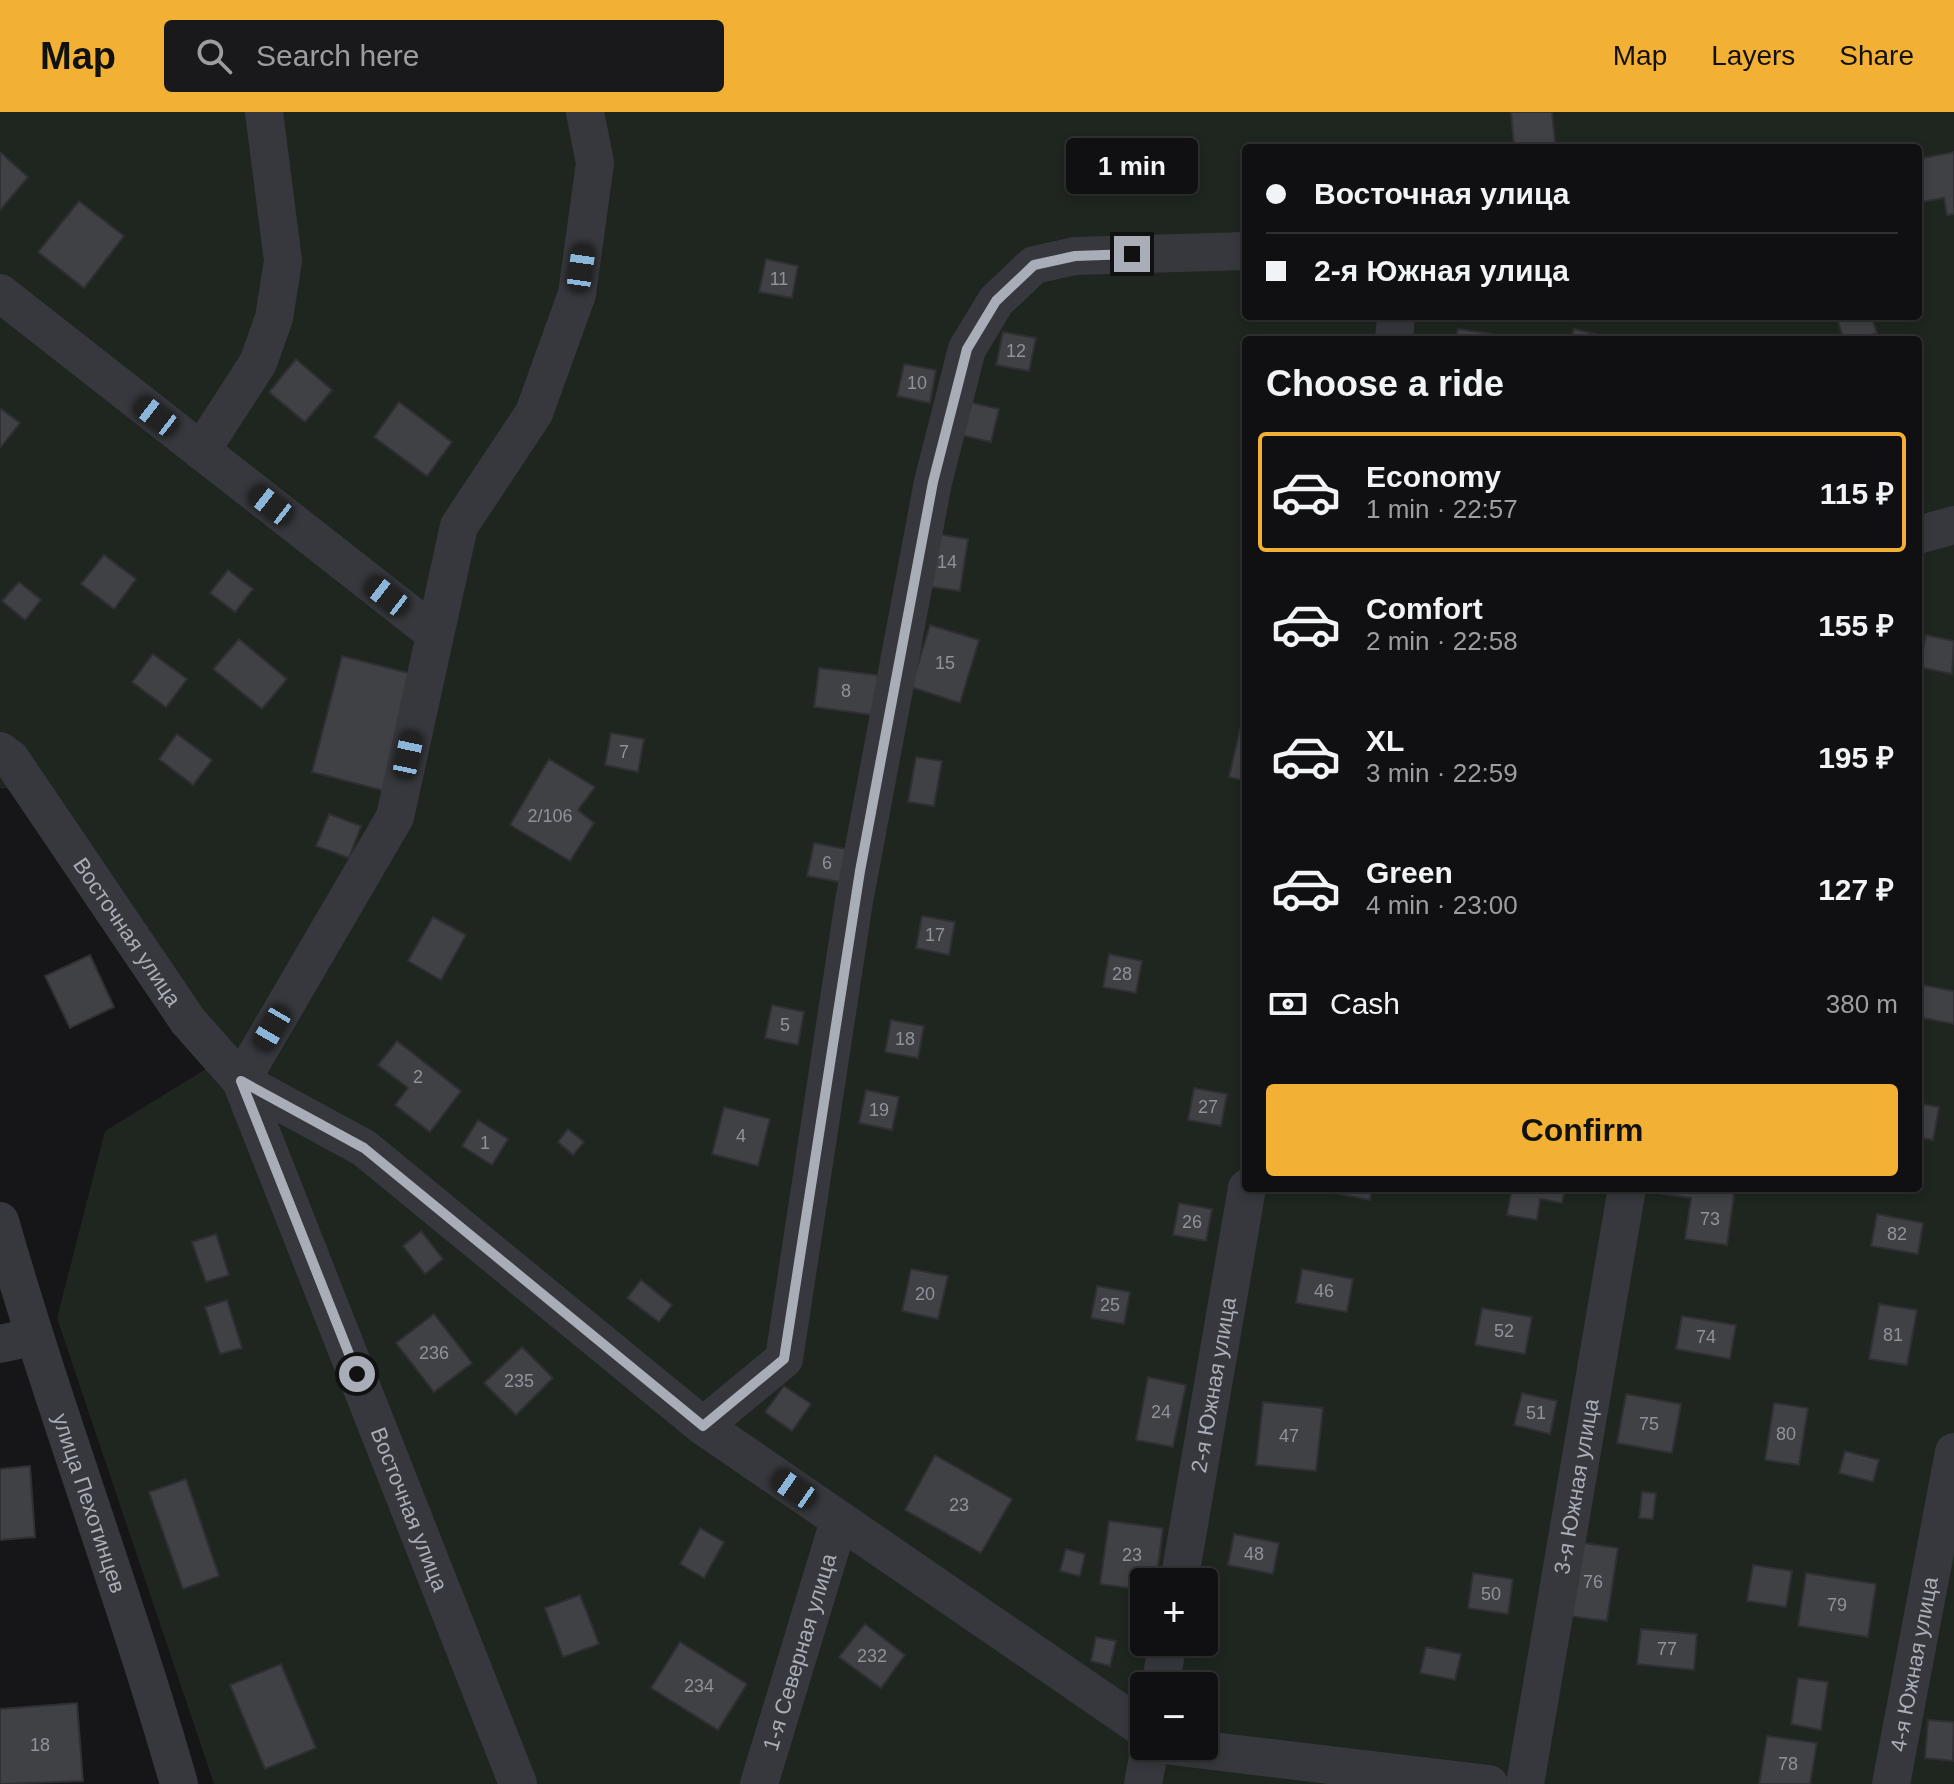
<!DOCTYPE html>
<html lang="en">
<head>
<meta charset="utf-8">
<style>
	:root { --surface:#101012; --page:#19191b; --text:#f1f3f6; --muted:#9c9d9f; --line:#303032; --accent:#f2b134 }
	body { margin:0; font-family:Helvetica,sans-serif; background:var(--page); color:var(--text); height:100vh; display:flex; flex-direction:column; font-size:30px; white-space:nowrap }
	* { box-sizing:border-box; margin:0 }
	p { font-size:26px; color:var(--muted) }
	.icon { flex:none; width:44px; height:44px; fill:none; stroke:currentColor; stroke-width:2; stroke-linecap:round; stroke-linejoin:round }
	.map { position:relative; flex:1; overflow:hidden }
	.details { position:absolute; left:1242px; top:224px; width:680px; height:856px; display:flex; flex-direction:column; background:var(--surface); border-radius:8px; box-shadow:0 4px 12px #0003,0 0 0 2px var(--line) }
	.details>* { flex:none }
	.guide { position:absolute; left:1242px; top:32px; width:680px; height:176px; border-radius:8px; box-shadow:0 4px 12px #0003,0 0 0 2px var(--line); display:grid; align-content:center; height:176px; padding:0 24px; background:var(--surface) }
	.fabs { position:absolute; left:1130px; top:1456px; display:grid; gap:16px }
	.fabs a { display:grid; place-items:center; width:88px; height:88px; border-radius:8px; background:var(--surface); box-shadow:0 4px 12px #0003,0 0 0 2px var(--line); font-size:40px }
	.end { position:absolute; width:36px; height:36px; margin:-18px; border:10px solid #a8adb8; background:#111; box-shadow:0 0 0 4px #111 }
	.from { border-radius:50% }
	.bubble { position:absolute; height:56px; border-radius:8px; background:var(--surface); box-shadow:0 4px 12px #0003,0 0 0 2px var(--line); font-size:26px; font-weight:600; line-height:56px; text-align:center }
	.car { position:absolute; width:24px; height:48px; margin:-24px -12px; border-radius:10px; box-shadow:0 0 6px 2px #0007; background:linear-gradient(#222 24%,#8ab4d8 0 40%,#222 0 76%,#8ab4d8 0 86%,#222 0) }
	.guide b { display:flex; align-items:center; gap:28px; height:76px; font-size:30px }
	.guide b+b { border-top:2px solid var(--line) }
	.guide i { width:20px; height:20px; background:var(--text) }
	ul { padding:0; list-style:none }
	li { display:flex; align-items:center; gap:24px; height:120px; margin:0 16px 12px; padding:0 8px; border:4px solid transparent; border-radius:8px }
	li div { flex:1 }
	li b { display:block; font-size:30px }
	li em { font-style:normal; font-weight:600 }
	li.selected { border-color:var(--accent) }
	li>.icon { width:72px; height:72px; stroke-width:1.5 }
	h2 { padding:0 24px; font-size:36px; line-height:96px }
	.pay { display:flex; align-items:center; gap:20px; height:88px; padding:0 24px; font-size:30px }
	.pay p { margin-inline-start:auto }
	.action { display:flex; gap:16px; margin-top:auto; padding:16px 24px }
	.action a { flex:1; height:92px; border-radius:8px; background:var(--accent); color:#111; font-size:32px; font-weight:600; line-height:92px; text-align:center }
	header { display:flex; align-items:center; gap:48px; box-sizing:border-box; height:112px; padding:0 40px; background:var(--accent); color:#111 }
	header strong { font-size:38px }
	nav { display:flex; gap:44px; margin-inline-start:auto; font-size:28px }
	.search { width:560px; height:72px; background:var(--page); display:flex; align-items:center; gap:20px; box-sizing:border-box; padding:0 28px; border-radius:8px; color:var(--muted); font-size:30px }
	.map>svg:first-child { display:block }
	.green { fill:#1e261f; fill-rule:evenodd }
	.building { fill:#404145; stroke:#303034; stroke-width:2 }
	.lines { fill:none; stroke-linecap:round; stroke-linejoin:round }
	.minor { stroke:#37383d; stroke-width:38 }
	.route { stroke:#a8adb8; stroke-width:10 }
	.labels { text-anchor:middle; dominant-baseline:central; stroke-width:8; stroke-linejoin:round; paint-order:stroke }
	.number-label { font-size:18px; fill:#8e929b }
	.street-label { font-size:22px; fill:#a8adb8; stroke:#111113 }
</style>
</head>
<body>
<header>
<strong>Map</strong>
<div class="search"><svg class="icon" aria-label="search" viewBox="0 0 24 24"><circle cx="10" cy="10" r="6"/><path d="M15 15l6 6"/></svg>Search here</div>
<nav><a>Map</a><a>Layers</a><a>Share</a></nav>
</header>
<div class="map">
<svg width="1954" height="1672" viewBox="0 0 1954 1672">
	<rect width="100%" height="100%" fill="#161618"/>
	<path class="green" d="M0,0H1954V1672H214L57,1206L105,1019L232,941L33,679L0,676ZM1246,36H1918V204H1246ZM1246,228H1918V1076H1246ZM1144,1470H1204V1530H1144ZM1144,1574H1204V1634H1144Z"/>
	<g class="building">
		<path d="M1511,0H1552L1555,31L1514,35Z"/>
		<path d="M0,40L28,65L0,98Z"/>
		<path d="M1954,40V102L1947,103L1944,86L1921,90L1918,47Z"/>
		<path d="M79,89L124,124L84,176L38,140Z"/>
		<path d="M766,147L798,154L792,186L759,180Z"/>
		<path d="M1836,204H1871L1877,221L1857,228H1844Z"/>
		<path d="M1458,217L1493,222L1492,228H1456Z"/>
		<path d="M1574,217L1620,228H1571Z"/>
		<path d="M1003,220L1036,226L1029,259L996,253Z"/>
		<path d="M296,247L332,278L305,310L269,280Z"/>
		<path d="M904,252L936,258L930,291L897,284Z"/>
		<path d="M399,290L452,330L427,364L374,325Z"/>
		<path d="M969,290L999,297L991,330L961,323Z"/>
		<path d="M0,296L20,311L0,336Z"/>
		<path d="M933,421L968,427L960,479L925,474Z"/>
		<path d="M104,443L136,467L114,497L81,472Z"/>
		<path d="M228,458L253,477L235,500L210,481Z"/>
		<path d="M19,470L41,488L25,508L2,489Z"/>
		<path d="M930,513L979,528L960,591L911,575Z"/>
		<path d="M1926,523L1954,529L1952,562L1919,555Z"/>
		<path d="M239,527L287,567L262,597L213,557Z"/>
		<path d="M153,542L187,567L166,595L132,570Z"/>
		<path d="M342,544L416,563L385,679L312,660Z"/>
		<path d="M819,556L878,563L873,603L814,595Z"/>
		<path d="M1240,617L1246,618V669L1229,665Z"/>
		<path d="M611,621L644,627L638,660L605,653Z"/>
		<path d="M177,622L212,648L193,673L159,647Z"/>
		<path d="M916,645L942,649L934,694L908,690Z"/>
		<path d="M549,647L595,675L578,698L594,711L570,749L510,713Z"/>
		<path d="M329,702L361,714L349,746L316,734Z"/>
		<path d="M814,731L846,737L840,770L807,764Z"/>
		<path d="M922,804L955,810L949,843L916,836Z"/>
		<path d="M433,805L466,823L441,868L408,849Z"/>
		<path d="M1109,842L1142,849L1136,881L1103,875Z"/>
		<path d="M90,843L114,895L70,916L45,864Z"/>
		<path d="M1918,872L1954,879V912L1918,905Z"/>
		<path d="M772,893L804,900L798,933L765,926Z"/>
		<path d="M891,908L924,914L918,946L885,940Z"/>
		<path d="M397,929L461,979L430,1020L395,993L408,976L378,953Z"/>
		<path d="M1194,976L1227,982L1221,1014L1188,1008Z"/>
		<path d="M866,978L899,985L892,1018L859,1011Z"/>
		<path d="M1918,991L1939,995L1933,1028L1918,1025Z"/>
		<path d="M724,995L770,1007L758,1054L712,1042Z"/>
		<path d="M478,1008L508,1027L492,1053L462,1034Z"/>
		<path d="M568,1017L584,1030L573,1043L558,1030Z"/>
		<path d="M1319,1076H1372L1370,1088L1319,1078Z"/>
		<path d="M1512,1076H1565L1562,1091L1540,1087L1537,1108L1507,1103Z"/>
		<path d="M1650,1076H1726L1734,1083L1727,1133L1685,1127L1691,1086L1650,1080Z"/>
		<path d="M1179,1091L1212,1097L1206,1129L1173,1123Z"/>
		<path d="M1877,1102L1923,1111L1918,1142L1871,1134Z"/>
		<path d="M421,1119L443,1147L425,1162L403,1134Z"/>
		<path d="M216,1122L229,1163L206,1170L192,1130Z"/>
		<path d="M911,1157L948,1164L938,1207L902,1199Z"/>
		<path d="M1302,1157L1353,1167L1347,1200L1296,1191Z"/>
		<path d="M641,1168L672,1193L659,1210L627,1186Z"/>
		<path d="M1097,1174L1130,1180L1124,1212L1091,1206Z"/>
		<path d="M227,1188L242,1236L220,1242L205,1195Z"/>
		<path d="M1879,1192L1917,1198L1907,1253L1869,1247Z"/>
		<path d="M1482,1196L1532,1205L1525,1242L1475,1233Z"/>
		<path d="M434,1202L472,1251L434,1280L396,1231Z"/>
		<path d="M1682,1204L1736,1213L1730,1247L1676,1237Z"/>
		<path d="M522,1235L553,1266L516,1303L484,1271Z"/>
		<path d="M1148,1265L1186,1273L1173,1335L1136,1328Z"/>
		<path d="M784,1274L811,1292L792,1319L765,1300Z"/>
		<path d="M1522,1281L1557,1289L1550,1322L1514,1313Z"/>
		<path d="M1626,1282L1681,1292L1672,1341L1617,1331Z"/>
		<path d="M1263,1290L1323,1296L1316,1359L1256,1353Z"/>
		<path d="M1774,1291L1808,1296L1799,1353L1765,1348Z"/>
		<path d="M1845,1339L1879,1348L1873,1370L1839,1361Z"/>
		<path d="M935,1343L1012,1387L981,1441L905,1398Z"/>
		<path d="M30,1354L35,1425L0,1428V1357Z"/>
		<path d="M186,1367L219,1464L183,1477L149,1380Z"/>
		<path d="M1642,1380L1656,1381L1653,1407L1639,1406Z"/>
		<path d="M1109,1409L1163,1416L1156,1470H1144V1478L1100,1472Z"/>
		<path d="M700,1416L724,1430L704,1466L680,1452Z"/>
		<path d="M1234,1422L1279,1431L1273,1462L1228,1453Z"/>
		<path d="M1578,1430L1618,1436L1607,1509L1568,1504Z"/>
		<path d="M1066,1437L1085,1442L1080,1464L1060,1459Z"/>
		<path d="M1753,1453L1792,1459L1786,1495L1747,1489Z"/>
		<path d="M1473,1461L1513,1467L1508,1502L1468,1496Z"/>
		<path d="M1806,1461L1876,1472L1868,1525L1798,1514Z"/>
		<path d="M580,1483L599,1532L563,1545L545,1496Z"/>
		<path d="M865,1512L905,1543L881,1576L839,1545Z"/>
		<path d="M1641,1517L1697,1522L1694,1558L1637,1552Z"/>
		<path d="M1096,1525L1116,1529L1110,1554L1091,1549Z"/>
		<path d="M680,1530L747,1572L718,1618L651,1576Z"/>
		<path d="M1426,1535L1461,1542L1455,1568L1420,1561Z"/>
		<path d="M281,1552L316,1636L265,1657L230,1573Z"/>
		<path d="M1798,1566L1828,1570L1821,1618L1791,1612Z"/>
		<path d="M77,1591L83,1669L0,1672V1597Z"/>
		<path d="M1928,1608L1954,1610L1953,1649L1925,1646Z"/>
		<path d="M1767,1624L1817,1631L1810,1672H1759Z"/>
	</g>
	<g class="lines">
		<g class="minor">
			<path d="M585,0L595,51L577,182L534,301L459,414L395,705L241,969L364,1036L703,1314L1144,1617"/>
			<path d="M0,181L434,521"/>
			<path d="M1394,228L1396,204"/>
			<path d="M201,339L258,251L274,206L283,149L264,0"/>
			<path d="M1918,423L1954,413"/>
			<path id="s1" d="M0,639L10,646L188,909L241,969L518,1672"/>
			<path id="s2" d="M0,1109C54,1298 125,1483 179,1672"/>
			<path d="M0,1232L33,1225"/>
			<path d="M703,1314L784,1247L854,789L933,370L967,237L996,189L1034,153L1075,144L1246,139"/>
			<path id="s3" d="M1179,1470L1247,1076"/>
			<path d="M1160,1574L1168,1530"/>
			<path d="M1171,1634L1489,1672"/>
			<path id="s4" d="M759,1672L839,1409"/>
			<path d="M1143,1672L1150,1634"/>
			<path id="s5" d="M1525,1672L1627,1076"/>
			<path id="s6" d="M1891,1672L1954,1340"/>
		</g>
	</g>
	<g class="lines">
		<path class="route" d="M357,1262L241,969L364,1036L703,1314L784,1247L860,759L933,370L967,237L996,189L1034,153L1075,144L1132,142"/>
	</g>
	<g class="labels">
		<g class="number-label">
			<text x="779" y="167">11</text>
			<text x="1016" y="239">12</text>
			<text x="917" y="271">10</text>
			<text x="947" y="450">14</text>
			<text x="945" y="551">15</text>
			<text x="846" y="579">8</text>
			<text x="624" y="640">7</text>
			<text x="550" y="704">2/106</text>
			<text x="827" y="751">6</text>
			<text x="935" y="823">17</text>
			<text x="1122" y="862">28</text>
			<text x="785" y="913">5</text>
			<text x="905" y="927">18</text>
			<text x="418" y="965">2</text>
			<text x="1208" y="995">27</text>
			<text x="879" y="998">19</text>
			<text x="741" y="1024">4</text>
			<text x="485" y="1031">1</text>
			<text x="1710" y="1107">73</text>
			<text x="1192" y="1110">26</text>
			<text x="1897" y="1122">82</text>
			<text x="1324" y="1179">46</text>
			<text x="925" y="1182">20</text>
			<text x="1110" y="1193">25</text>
			<text x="1504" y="1219">52</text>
			<text x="1893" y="1223">81</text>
			<text x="1706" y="1225">74</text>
			<text x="434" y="1241">236</text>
			<text x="519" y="1269">235</text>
			<text x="1161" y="1300">24</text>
			<text x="1536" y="1301">51</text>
			<text x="1649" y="1312">75</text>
			<text x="1786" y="1322">80</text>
			<text x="1289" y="1324">47</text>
			<text x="959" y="1393">23</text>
			<text x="1254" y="1442">48</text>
			<text x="1132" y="1443">23</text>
			<text x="1593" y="1470">76</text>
			<text x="1491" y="1482">50</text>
			<text x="1837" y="1493">79</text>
			<text x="1667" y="1537">77</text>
			<text x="872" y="1544">232</text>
			<text x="699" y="1574">234</text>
			<text x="40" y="1633">18</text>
			<text x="1788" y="1652">78</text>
		</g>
		<g class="street-label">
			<text stroke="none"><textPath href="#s1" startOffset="222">Восточная улица</textPath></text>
			<text stroke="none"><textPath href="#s3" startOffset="200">2-я Южная улица</textPath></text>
			<text stroke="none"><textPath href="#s5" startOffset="302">3-я Южная улица</textPath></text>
			<text stroke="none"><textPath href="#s2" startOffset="296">улица Пехотинцев</textPath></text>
			<text stroke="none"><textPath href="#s1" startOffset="870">Восточная улица</textPath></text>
			<text stroke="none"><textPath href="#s4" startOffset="138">1-я Северная улица</textPath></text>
			<text stroke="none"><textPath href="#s6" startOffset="122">4-я Южная улица</textPath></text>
		</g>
	</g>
</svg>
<div class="fabs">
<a>+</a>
<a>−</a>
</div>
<i class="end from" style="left:357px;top:1262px"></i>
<i class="end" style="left:1132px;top:142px"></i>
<div class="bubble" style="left:1066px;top:26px;width:132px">1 min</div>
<i class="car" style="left:581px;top:156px;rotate:8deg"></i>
<i class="car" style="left:156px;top:304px;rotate:308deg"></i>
<i class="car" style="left:271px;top:393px;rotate:308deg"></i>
<i class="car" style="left:387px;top:484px;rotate:308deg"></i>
<i class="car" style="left:408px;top:643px;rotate:12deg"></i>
<i class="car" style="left:272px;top:916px;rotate:210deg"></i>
<i class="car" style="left:794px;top:1377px;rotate:305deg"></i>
<div class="guide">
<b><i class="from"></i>Восточная улица</b>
<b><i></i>2-я Южная улица</b>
</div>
<section class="details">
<h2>Choose a ride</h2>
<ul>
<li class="selected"><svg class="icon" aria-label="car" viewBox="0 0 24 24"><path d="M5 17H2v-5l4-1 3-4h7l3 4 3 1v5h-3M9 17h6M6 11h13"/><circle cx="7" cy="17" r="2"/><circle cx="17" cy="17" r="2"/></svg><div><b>Economy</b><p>1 min · 22:57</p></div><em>115 ₽</em></li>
<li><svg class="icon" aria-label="car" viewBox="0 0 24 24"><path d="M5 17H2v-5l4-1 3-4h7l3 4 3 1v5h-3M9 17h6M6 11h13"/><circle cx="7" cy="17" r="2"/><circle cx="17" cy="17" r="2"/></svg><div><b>Comfort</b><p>2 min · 22:58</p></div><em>155 ₽</em></li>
<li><svg class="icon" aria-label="car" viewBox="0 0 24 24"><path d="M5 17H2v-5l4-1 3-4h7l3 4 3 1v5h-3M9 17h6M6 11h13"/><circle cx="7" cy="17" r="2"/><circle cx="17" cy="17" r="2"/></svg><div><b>XL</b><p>3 min · 22:59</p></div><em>195 ₽</em></li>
<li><svg class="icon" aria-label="car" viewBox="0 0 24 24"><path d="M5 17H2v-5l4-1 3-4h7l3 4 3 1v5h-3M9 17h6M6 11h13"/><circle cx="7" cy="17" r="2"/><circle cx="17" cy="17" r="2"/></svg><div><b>Green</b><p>4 min · 23:00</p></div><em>127 ₽</em></li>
</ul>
<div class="pay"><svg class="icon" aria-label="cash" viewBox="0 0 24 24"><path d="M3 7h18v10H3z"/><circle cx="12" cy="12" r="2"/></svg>Cash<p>380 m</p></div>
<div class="action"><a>Confirm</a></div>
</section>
</div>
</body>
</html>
